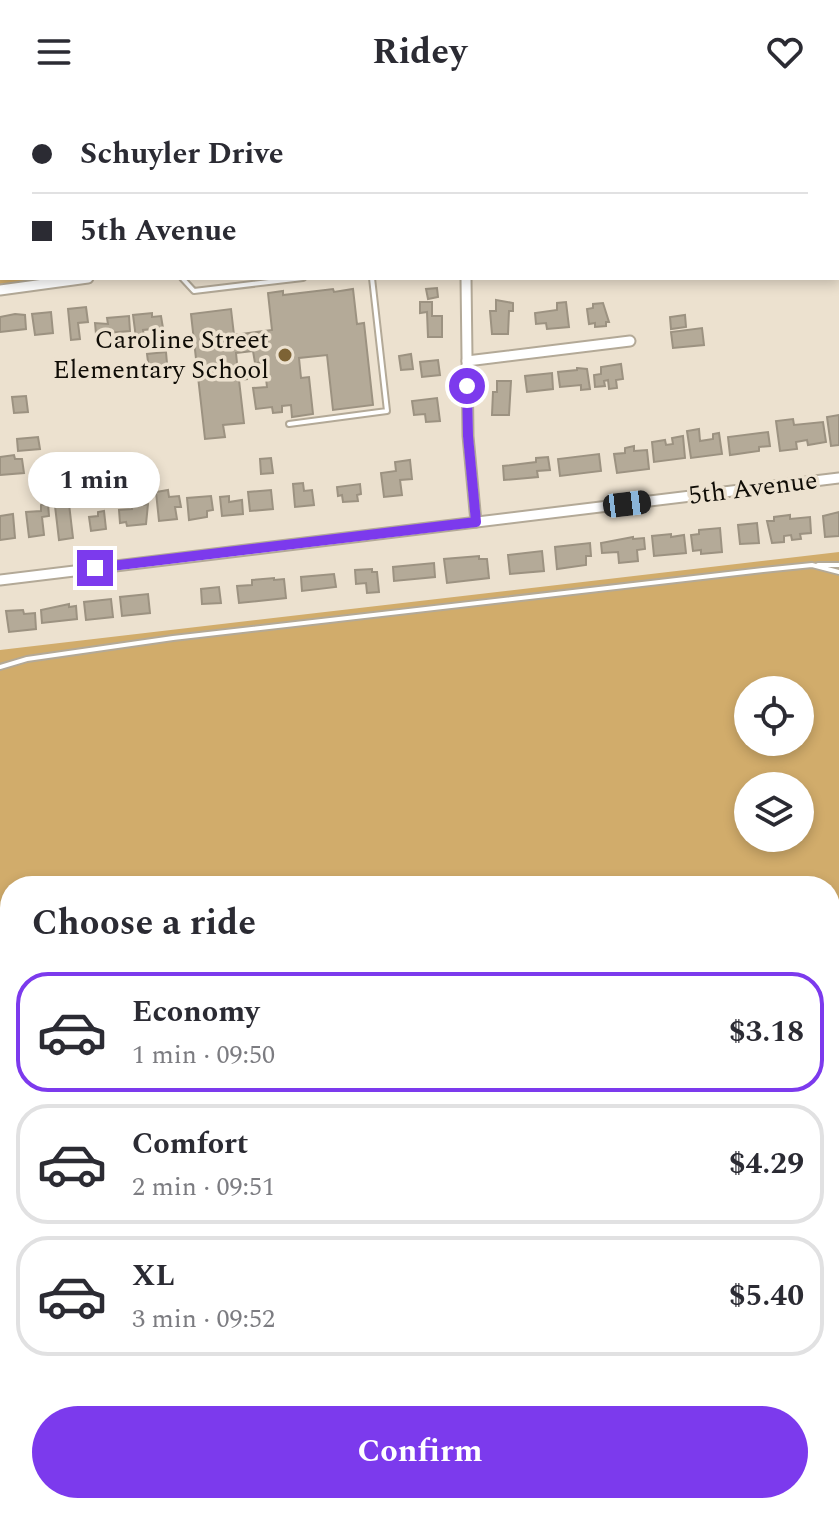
<!DOCTYPE html>
<html lang="en">
<head>
<meta charset="utf-8">
<style>
	:root { --surface:#fff; --page:#f7f7f7; --text:#2b2b33; --muted:#7c7c81; --line:#e1e1e2; --accent:#7c3aed }
	body { margin:0; font-family:Spectral,serif; background:var(--page); color:var(--text); height:100vh; display:flex; flex-direction:column; font-size:30px; white-space:nowrap }
	* { box-sizing:border-box; margin:0 }
	p { font-size:26px; color:var(--muted) }
	.icon { flex:none; width:44px; height:44px; fill:none; stroke:currentColor; stroke-width:2; stroke-linecap:round; stroke-linejoin:round }
	.map { position:relative; flex:1; overflow:hidden }
	.panel { position:absolute; left:0px; top:772px; width:840px; height:638px; display:flex; flex-direction:column; background:var(--surface); border-radius:32px 32px 0 0; box-shadow:0 4px 12px #0003 }
	.panel>* { flex:none }
	.top-card { position:absolute; left:0px; top:0px; width:840px; height:176px; box-shadow:0 4px 12px #0003; display:grid; align-content:center; height:176px; padding:0 32px; background:var(--surface) }
	.controls { position:absolute; left:734px; top:572px; display:grid; gap:16px }
	.controls a { display:grid; place-items:center; width:80px; height:80px; border-radius:50%; background:var(--surface); box-shadow:0 4px 12px #0003; font-size:40px }
	.end { position:absolute; width:36px; height:36px; margin:-18px; border:10px solid #7c3aed; background:#fff; box-shadow:0 0 0 4px #fff }
	.from { border-radius:50% }
	.bubble { position:absolute; height:56px; border-radius:28px; background:var(--surface); box-shadow:0 4px 12px #0003; font-size:26px; font-weight:700; line-height:56px; text-align:center }
	.car { position:absolute; width:24px; height:48px; margin:-24px -12px; border-radius:10px; box-shadow:0 0 6px 2px #0007; background:linear-gradient(#222 24%,#8ab4d8 0 40%,#222 0 76%,#8ab4d8 0 86%,#222 0) }
	.top-card b { display:flex; align-items:center; gap:28px; height:76px; font-size:30px }
	.top-card b+b { border-top:2px solid var(--line) }
	.top-card i { width:20px; height:20px; background:var(--text) }
	ul { padding:0; list-style:none }
	li { display:flex; align-items:center; gap:24px; height:120px; margin:0 16px 12px; padding:0 16px; border:4px solid var(--line); border-radius:32px }
	li div { flex:1 }
	li b { display:block; font-size:30px }
	li em { font-style:normal; font-weight:700 }
	li.selected { border-color:var(--accent) }
	li>.icon { width:72px; height:72px; stroke-width:1.5 }
	h2 { padding:0 32px; font-size:36px; line-height:96px }
	.cta { display:flex; gap:16px; margin-top:auto; padding:16px 32px }
	.cta a { flex:1; height:92px; border-radius:48px; background:var(--accent); color:#fff; font-size:32px; font-weight:700; line-height:92px; text-align:center }
	header { display:flex; justify-content:space-between; align-items:center; height:104px; padding:0 32px; background:var(--surface); font-size:36px; font-weight:700 }
	.map>svg:first-child { display:block }
	.green { fill:#d1ac6b; fill-rule:evenodd }
	.building { fill:#b4aa98; stroke:#9c9281; stroke-width:2 }
	.lines { fill:none; stroke-linecap:round; stroke-linejoin:round }
	.service-casing { stroke:#b3a997; stroke-width:8 }
	.pedestrian-casing { stroke:#b3a997; stroke-width:10 }
	.minor-casing { stroke:#b3a997; stroke-width:13 }
	.secondary-casing { stroke:#b3a997; stroke-width:16 }
	.path { stroke:#91897c; stroke-width:2; stroke-dasharray:6 6; stroke-linecap:butt }
	.service { stroke:#fff; stroke-width:4 }
	.pedestrian { stroke:#fff; stroke-width:6 }
	.minor { stroke:#fff; stroke-width:9 }
	.secondary { stroke:#feefd3; stroke-width:12 }
	.route { stroke:#7c3aed; stroke-width:10 }
	.poi-dot { fill:#7d6335; stroke:#ece1cf; stroke-width:3 }
	.labels { text-anchor:middle; dominant-baseline:central; stroke-width:7; stroke-linejoin:round; paint-order:stroke }
	.poi-label { font-size:26px; fill:#0f0c06; stroke:#ece1cf; text-anchor:end }
	.street-label { font-size:26px; fill:#0f0c06; stroke:#ece1cf }
</style>
</head>
<body>
<header><svg class="icon" aria-label="menu" viewBox="0 0 24 24"><path d="M4 6h16M4 12h16M4 18h16"/></svg>Ridey<svg class="icon" aria-label="heart" viewBox="0 0 24 24"><path d="M12 20l-8-8c-3-5 5-10 8-4 3-6 11-1 8 4z"/></svg></header>
<div class="map">
<svg width="839" height="1409" viewBox="0 0 839 1409">
	<rect width="100%" height="100%" fill="#ece1cf"/>
	<g class="green">
		<path d="M0,0H375V2H2V174H51L0,180Z"/>
		<path d="M839,448V1409H0V546ZM748,586H800V638H748ZM748,682H800V734H748ZM10,782H830V1400H10Z"/>
	</g>
	<g class="building">
		<path d="M437,184L438,193L428,195L426,185Z"/>
		<path d="M333,185L334,188L353,185L357,220L364,219L373,301L333,306L327,251L299,254L301,274L309,273L313,310L292,313L291,301L282,302V308L273,309L272,303L256,305L253,284L267,283L264,258L255,259L253,247L236,249L238,269L247,268V275L239,276L244,319L223,321L225,333L205,335L191,210L231,205L234,231L272,226L268,189L283,187V191Z"/>
		<path d="M496,196L513,199V207H509L508,230H492L490,207H496Z"/>
		<path d="M420,198H432V212H442V233H428L427,208L420,209Z"/>
		<path d="M566,198L569,223L547,225L546,219L536,220L535,209L557,206V199Z"/>
		<path d="M603,199L609,218H606V222L595,223V219L589,220L587,205L593,204V200Z"/>
		<path d="M86,203L88,218L78,219L80,235L71,236L68,205Z"/>
		<path d="M51,208L53,229L35,231L32,210Z"/>
		<path d="M152,209V213L161,212L163,224L143,226L144,233L136,234L133,211Z"/>
		<path d="M15,210L25,211L26,225L0,228V213Z"/>
		<path d="M685,211L686,223L671,225L670,213Z"/>
		<path d="M129,212L130,227L96,230L95,219L108,220L107,214Z"/>
		<path d="M702,224L704,241L673,244L671,228Z"/>
		<path d="M166,248L168,271L150,273L147,250Z"/>
		<path d="M411,250L413,265L401,266L399,252Z"/>
		<path d="M438,256L440,271L422,273L420,258Z"/>
		<path d="M621,260L623,275L616,276L617,284L609,285L608,276L604,277L605,282L595,283L594,271L601,270V263Z"/>
		<path d="M577,264L587,265L590,285L581,286V281L560,283L558,268L577,266Z"/>
		<path d="M552,269L553,285L527,288L525,272Z"/>
		<path d="M497,277H511L509,311H492L493,288H497Z"/>
		<path d="M26,292L28,308L14,309L12,293Z"/>
		<path d="M437,294L440,317L426,318L425,310L414,311L412,297Z"/>
		<path d="M839,311V341L831,342L827,313Z"/>
		<path d="M793,315L794,321L823,318L826,338L808,341L807,336L796,338L797,345L780,347L776,317Z"/>
		<path d="M699,325L700,337L713,335V330L719,329L722,350L691,354L687,327Z"/>
		<path d="M768,328L770,342L759,343V347L730,351L728,333Z"/>
		<path d="M683,332L685,354L654,358L652,338L665,336L666,341L673,340L672,334Z"/>
		<path d="M38,333L40,345L18,347L17,335Z"/>
		<path d="M634,342V347L647,346L649,365L617,369L614,350L625,349V344Z"/>
		<path d="M599,350L601,367L560,372L558,355Z"/>
		<path d="M14,351L15,355H22L24,369L0,371V353Z"/>
		<path d="M548,353L550,366L537,367L538,373L504,376L503,362L536,358V354Z"/>
		<path d="M271,354L273,369L261,370L260,355Z"/>
		<path d="M410,356L412,375L400,376L402,391L384,393L381,369L396,367L395,358Z"/>
		<path d="M303,379L304,387L312,386L314,401L295,403L293,380Z"/>
		<path d="M73,380L74,395L67,396L65,381Z"/>
		<path d="M360,380L361,390L357,391L358,397L343,398L342,391L338,392L337,383Z"/>
		<path d="M168,386L169,393L179,392L181,403H175L177,415L159,417L156,388Z"/>
		<path d="M271,386L273,405L250,407L248,388Z"/>
		<path d="M211,392L213,406L207,407V413L189,416L187,394Z"/>
		<path d="M229,392V398L242,396L243,410L222,412L220,393Z"/>
		<path d="M144,397V401L148,400L146,420L127,422L126,418L120,419L119,406L132,405V399Z"/>
		<path d="M48,400L49,412L42,413L44,431L29,433L26,408L41,407V401Z"/>
		<path d="M69,400L73,434L59,436L55,402Z"/>
		<path d="M104,407L106,425L91,427L89,413L98,412V408Z"/>
		<path d="M839,408V432L825,433L823,412Z"/>
		<path d="M13,410L15,434L0,436V412Z"/>
		<path d="M790,411V415L810,413L811,429L800,430L801,435L792,436L791,431L784,432V438L772,439L767,417H774V413Z"/>
		<path d="M757,419L759,439L740,440L738,421Z"/>
		<path d="M720,424L722,448L701,450V446L693,447L691,431L699,430V426Z"/>
		<path d="M671,430V433L684,431L686,449L654,452L652,432Z"/>
		<path d="M633,433V435L644,434L645,445L637,446L638,457L619,459L618,448L602,449L601,439Z"/>
		<path d="M590,439L591,452H586V461L557,465L555,443Z"/>
		<path d="M542,447L544,467L510,470L508,451Z"/>
		<path d="M479,452V455H487L489,474L447,479L444,455Z"/>
		<path d="M434,459L435,473L394,477L393,463Z"/>
		<path d="M372,465V468H377L379,488L367,489L366,479L356,480L355,466Z"/>
		<path d="M334,470L336,483L302,487L301,473Z"/>
		<path d="M274,474V476L284,475L286,494L239,499L237,482L252,481V476Z"/>
		<path d="M219,483L221,499L202,500L201,485Z"/>
		<path d="M148,490L150,509L122,512L120,493Z"/>
		<path d="M111,495L113,513L86,516L84,498Z"/>
		<path d="M69,500V503L76,502L77,515L42,519L41,506Z"/>
		<path d="M23,506L24,510L35,509L36,525L9,528L6,507Z"/>
		<path d="M839,1062V1075L830,1076V1063Z"/>
		<path d="M839,1080V1093L830,1094V1081Z"/>
		<path d="M839,1118V1130L830,1131V1119Z"/>
		<path d="M10,1136V1152L0,1153V1138Z"/>
		<path d="M839,1200V1212L830,1213V1201Z"/>
		<path d="M10,1226V1239L0,1240V1227Z"/>
	</g>
	<g class="lines">
		<defs>
			<g id="service">
				<path d="M182,174L194,187L303,174"/>
				<path d="M289,320L387,307L372,174"/>
				<path d="M818,461H839"/>
				<path d="M0,563L27,555L173,534L763,466L812,461L839,468"/>
				<path d="M830,1012L839,1011"/>
				<path d="M830,1024L839,1023"/>
				<path d="M830,1047H839"/>
				<path d="M830,1108L839,1107"/>
				<path d="M0,1110L10,1109"/>
				<path d="M0,1122L10,1121"/>
				<path d="M830,1145L839,1144"/>
				<path d="M830,1187L839,1186"/>
				<path d="M830,1272L839,1271"/>
				<path d="M830,1387L839,1400"/>
				<path d="M637,1400L669,1409"/>
				<path d="M378,1409L379,1400"/>
				<path d="M695,1409L697,1400"/>
			</g>
			<path id="pedestrian" d="M0,1389L6,1409"/>
			<g id="minor">
				<path d="M447,0L448,2"/>
				<path d="M594,0L595,2"/>
				<path d="M742,0V2"/>
				<path d="M838,87H839"/>
				<path d="M466,174L468,332L476,418"/>
				<path d="M0,186L88,174"/>
				<path d="M467,257L630,237"/>
				<path d="M0,476L839,374"/>
			</g>
			<g id="secondary">
				<path d="M0,1351L10,1354"/>
				<path d="M0,1371L10,1374"/>
				<path d="M106,1400L135,1409"/>
				<path d="M174,1400L207,1409"/>
			</g>
		</defs>
		<use href="#service" class="service-casing"/>
		<use href="#pedestrian" class="pedestrian-casing"/>
		<use href="#minor" class="minor-casing"/>
		<use href="#secondary" class="secondary-casing"/>
		<g class="path">
			<path d="M229,0V2"/>
			<path d="M347,0L348,2"/>
			<path d="M0,2L7,0"/>
			<path d="M46,2L48,0"/>
			<path d="M0,87L2,82"/>
		</g>
		<use href="#service" class="service"/>
		<use href="#pedestrian" class="pedestrian"/>
		<use href="#minor" class="minor"/>
		<use href="#secondary" class="secondary"/>
	</g>
	<g class="lines">
		<path class="route" d="M95,464L476,418L468,332L467,282"/>
	</g>
	<circle class="poi-dot" cx="285" cy="251" r="8"/>
	<g class="labels">
		<g class="poi-label">
			<text x="269" y="236">Caroline Street<tspan x="269" dy="30">Elementary School</tspan></text>
		</g>
		<g class="street-label">
			<text transform="translate(753 384) rotate(-7)">5th Avenue</text>
		</g>
	</g>
</svg>
<div class="controls">
<a><svg class="icon" aria-label="locate" viewBox="0 0 24 24"><circle cx="12" cy="12" r="6"/><path d="M12 2v4M12 18v4M2 12h4M18 12h4"/></svg></a>
<a><svg class="icon" aria-label="layers" viewBox="0 0 24 24"><path d="M12 4l9 5-9 5-9-5zM3 14l9 5 9-5"/></svg></a>
</div>
<i class="end from" style="left:467px;top:282px"></i>
<i class="end" style="left:95px;top:464px"></i>
<div class="bubble" style="left:28px;top:348px;width:132px">1 min</div>
<i class="car" style="left:627px;top:400px;rotate:83deg"></i>
<div class="top-card">
<b><i class="from"></i>Schuyler Drive</b>
<b><i></i>5th Avenue</b>
</div>
<section class="panel">
<h2>Choose a ride</h2>
<ul>
<li class="selected"><svg class="icon" aria-label="car" viewBox="0 0 24 24"><path d="M5 17H2v-5l4-1 3-4h7l3 4 3 1v5h-3M9 17h6M6 11h13"/><circle cx="7" cy="17" r="2"/><circle cx="17" cy="17" r="2"/></svg><div><b>Economy</b><p>1 min · 09:50</p></div><em>$3.18</em></li>
<li><svg class="icon" aria-label="car" viewBox="0 0 24 24"><path d="M5 17H2v-5l4-1 3-4h7l3 4 3 1v5h-3M9 17h6M6 11h13"/><circle cx="7" cy="17" r="2"/><circle cx="17" cy="17" r="2"/></svg><div><b>Comfort</b><p>2 min · 09:51</p></div><em>$4.29</em></li>
<li><svg class="icon" aria-label="car" viewBox="0 0 24 24"><path d="M5 17H2v-5l4-1 3-4h7l3 4 3 1v5h-3M9 17h6M6 11h13"/><circle cx="7" cy="17" r="2"/><circle cx="17" cy="17" r="2"/></svg><div><b>XL</b><p>3 min · 09:52</p></div><em>$5.40</em></li>
</ul>
<div class="cta"><a>Confirm</a></div>
</section>
</div>
</body>
</html>
